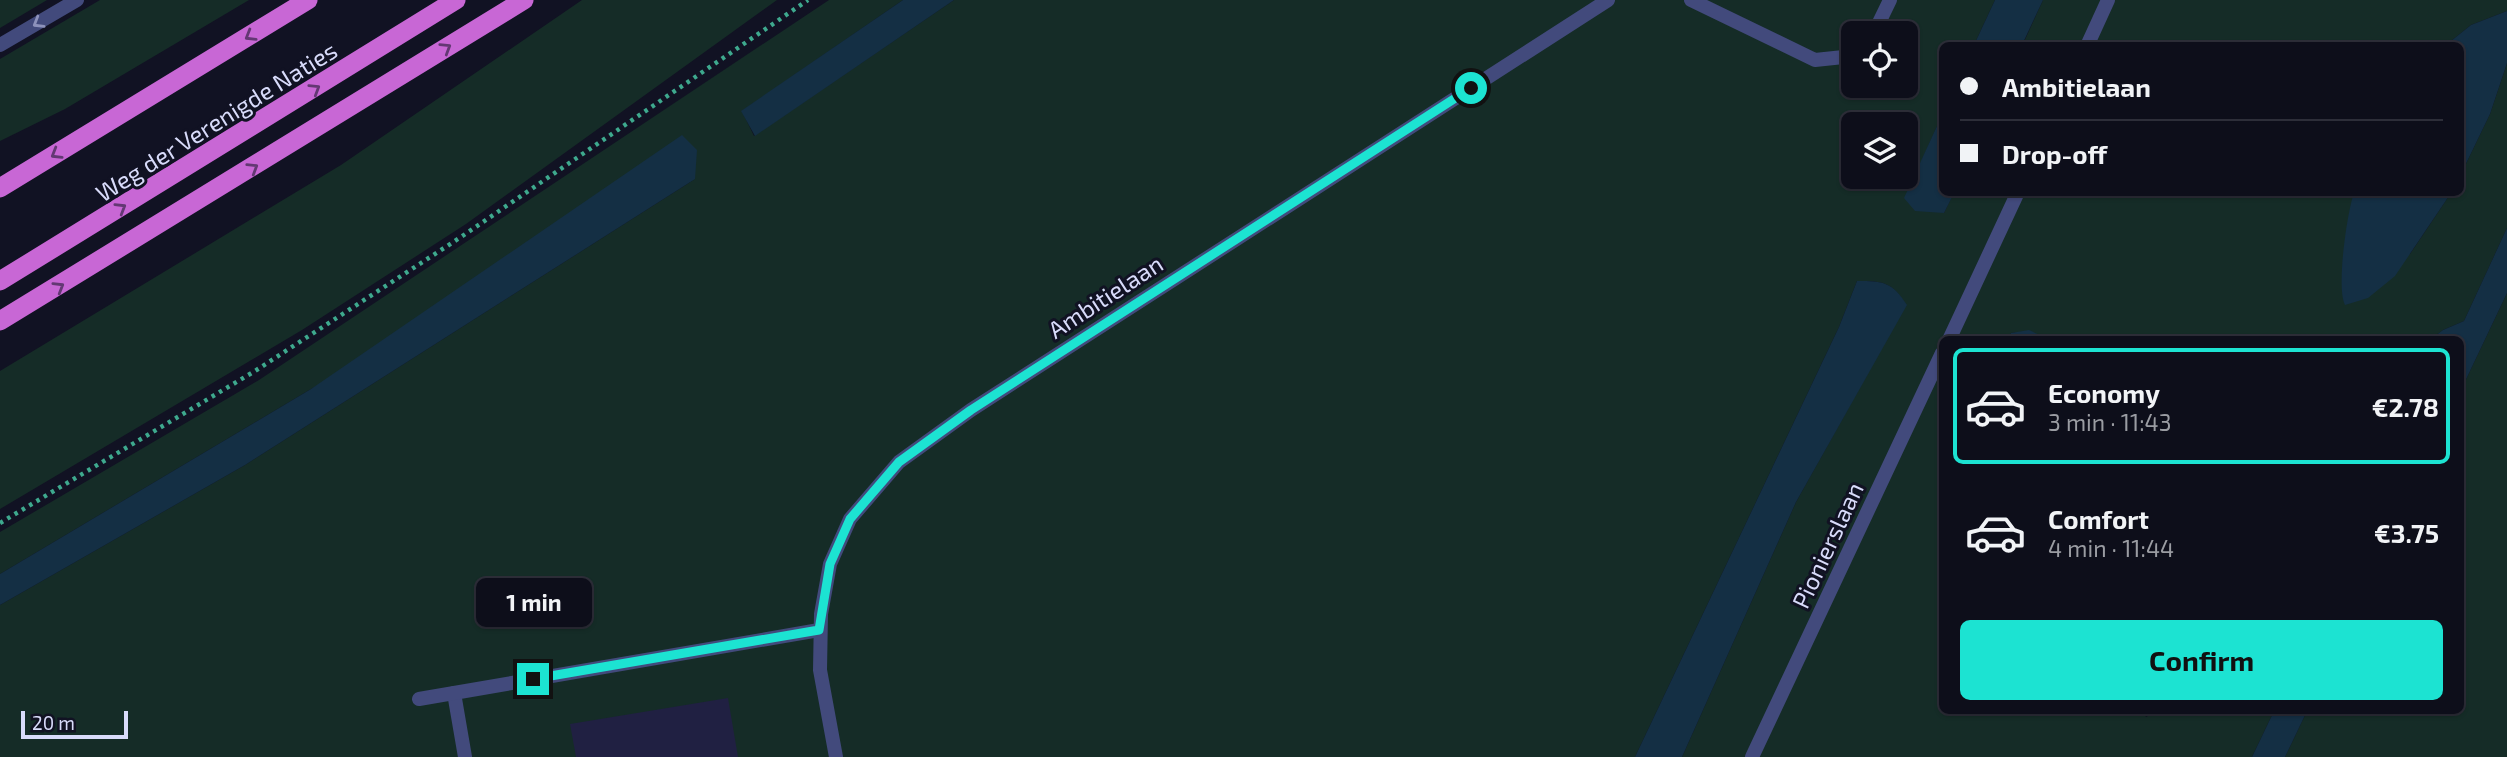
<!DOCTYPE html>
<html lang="en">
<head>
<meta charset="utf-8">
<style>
	:root { --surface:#0d0e1a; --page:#161723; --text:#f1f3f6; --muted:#9a9ca2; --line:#2d2e39; --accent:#1ce3d2 }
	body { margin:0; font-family:"Exo 2",sans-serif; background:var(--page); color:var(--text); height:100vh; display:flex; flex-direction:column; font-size:26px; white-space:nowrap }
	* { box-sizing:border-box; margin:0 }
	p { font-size:23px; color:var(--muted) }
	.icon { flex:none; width:38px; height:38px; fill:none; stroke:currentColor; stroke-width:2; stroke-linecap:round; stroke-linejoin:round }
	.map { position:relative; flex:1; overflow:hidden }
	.side { position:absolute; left:1939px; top:336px; width:525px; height:378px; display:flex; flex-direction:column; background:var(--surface); border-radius:10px; box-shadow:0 2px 5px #0004,0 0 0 2px var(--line) }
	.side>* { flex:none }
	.guide { position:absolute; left:1939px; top:42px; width:525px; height:154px; border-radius:10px; box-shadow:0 2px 5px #0004,0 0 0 2px var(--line); display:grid; align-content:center; height:154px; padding:0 21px; background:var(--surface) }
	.controls { position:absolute; left:1841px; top:21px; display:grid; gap:14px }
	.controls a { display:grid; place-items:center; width:77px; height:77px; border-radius:10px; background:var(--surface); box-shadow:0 2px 5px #0004,0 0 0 2px var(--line); font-size:35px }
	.scale { position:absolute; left:21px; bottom:18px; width:107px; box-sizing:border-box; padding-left:7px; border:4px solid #d8dbfa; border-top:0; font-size:19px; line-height:24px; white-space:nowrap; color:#d8dbfa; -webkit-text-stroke:5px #111223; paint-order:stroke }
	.end { position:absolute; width:32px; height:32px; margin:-16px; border:9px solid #1ce3d2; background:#111; box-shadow:0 0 0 4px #111 }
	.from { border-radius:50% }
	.bubble { position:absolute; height:49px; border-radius:10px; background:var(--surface); box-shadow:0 2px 5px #0004,0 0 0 2px var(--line); font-size:23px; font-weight:700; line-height:49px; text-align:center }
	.guide b { display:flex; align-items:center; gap:24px; height:66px; font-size:26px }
	.guide b+b { border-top:2px solid var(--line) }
	.guide i { width:18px; height:18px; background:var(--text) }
	ul { padding:12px 0 0; list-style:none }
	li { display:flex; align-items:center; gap:21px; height:116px; margin:0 14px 10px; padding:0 7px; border:4px solid transparent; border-radius:10px }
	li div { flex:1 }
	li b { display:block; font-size:26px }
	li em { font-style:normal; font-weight:700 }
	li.on { border-color:var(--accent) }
	li>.icon { width:63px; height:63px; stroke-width:1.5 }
	.primary-button { display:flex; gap:14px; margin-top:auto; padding:14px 21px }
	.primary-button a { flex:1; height:80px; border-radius:10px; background:var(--accent); color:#111; font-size:28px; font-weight:700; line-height:80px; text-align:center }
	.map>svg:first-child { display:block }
	.green { fill:#152c27; fill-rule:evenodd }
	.water { fill:#142f44 }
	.building { fill:#202042 }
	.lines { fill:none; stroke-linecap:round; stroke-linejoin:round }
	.path { stroke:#3ea98e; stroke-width:4.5; stroke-dasharray:3.5 5; stroke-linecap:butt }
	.service { stroke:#424a7c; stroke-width:14 }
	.minor { stroke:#424a7c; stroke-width:14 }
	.trunk { stroke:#c867d5; stroke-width:19 }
	.oneway { stroke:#8d92bb }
	.oneway2 { stroke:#633873 }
	.route { stroke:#1ce3d2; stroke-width:9 }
	.labels { text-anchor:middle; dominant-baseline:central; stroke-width:6; stroke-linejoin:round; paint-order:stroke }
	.street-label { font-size:24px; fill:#d8dbfa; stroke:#111223 }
</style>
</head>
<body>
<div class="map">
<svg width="2507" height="757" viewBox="0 0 2507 757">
	<rect width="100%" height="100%" fill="#111223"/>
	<g class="green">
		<path d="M0,0H47L0,28Z"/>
		<path d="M100,0H249L65,109L0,141V59Z"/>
		<path d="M582,0H777L466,224L302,330L0,509V371L341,165Z"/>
		<path d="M829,0H903L742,111L754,136L954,0H1995L1974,45L1942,46V115L1905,198L1944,213L1954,192L2354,193L2343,264L2410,254L2451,193L2460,192L2461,174L2490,114L2507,63V228L2464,321L2443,330L2431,339L2048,340L2029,331L2011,333L2008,339L1942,340V710H2142L2146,717L2157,711H2274L2252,757H1682L1796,502L1906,305C1892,282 1884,281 1857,281L1839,327L1635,757H0V605L245,465L695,179L311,389L0,574V532L259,380ZM1853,33H1906V86H1853ZM1853,124H1906V177H1853Z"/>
		<path d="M2043,0H2507V11L2471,25L2446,45L2022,46Z"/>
		<path d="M2507,293V757H2285L2307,711L2460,710L2461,390Z"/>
	</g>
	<g class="water">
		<path d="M903,0H954L755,136L741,111Z"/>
		<path d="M1995,0H2043L2022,45H1974Z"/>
		<path d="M2507,11V63L2490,114L2461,174L2460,46L2446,45L2471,25Z"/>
		<path d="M1942,115V192L1954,193L1944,213L1915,211L1904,198Z"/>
		<path d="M682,135L697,150L695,179L245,465L0,605V574L311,389Z"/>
		<path d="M2354,193H2451L2395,276L2368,298L2345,305C2336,288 2347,212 2354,193Z"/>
		<path d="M2507,228V293L2461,390L2460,340L2431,339L2443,330L2464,321Z"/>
		<path d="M1857,281C1884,281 1892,282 1907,305L1796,502L1682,757H1635L1839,327Z"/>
		<path d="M2029,330L2048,339H2008L2011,333Z"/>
		<path d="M2274,711H2307L2285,757H2252Z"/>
	</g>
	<path class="building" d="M728,698L738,757H576L570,724Z"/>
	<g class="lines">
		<path class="path" d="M0,523L255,371L461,237L808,0"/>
		<g class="service">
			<path d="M0,45L77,0"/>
			<path d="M454,693L465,757"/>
			<path d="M419,699L819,630"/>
		</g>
		<g class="minor">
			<path d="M1691,0L1815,60L1853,56"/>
			<path d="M1874,33L1890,0"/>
			<path d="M2087,46L2108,0"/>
			<path d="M1949,340L2018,192"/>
			<path d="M836,757L820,670L821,614L830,564L850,519L899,462L971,410L1608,0"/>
			<path d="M1752,757L1942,353"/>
		</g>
		<g class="trunk">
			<path d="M0,188L308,0"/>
			<path d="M0,281L456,0"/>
			<path d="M0,321L524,0"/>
		</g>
	</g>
	<defs><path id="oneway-chevron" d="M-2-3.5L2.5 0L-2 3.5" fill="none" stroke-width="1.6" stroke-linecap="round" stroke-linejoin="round" transform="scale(1.75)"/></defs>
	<use class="oneway" href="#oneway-chevron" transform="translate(38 23) rotate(149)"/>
	<g class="oneway2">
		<use href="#oneway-chevron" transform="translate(250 36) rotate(149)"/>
		<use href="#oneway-chevron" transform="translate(446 48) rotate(-32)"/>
		<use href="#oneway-chevron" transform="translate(315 89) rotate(-32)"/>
		<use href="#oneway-chevron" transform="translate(56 154) rotate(149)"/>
		<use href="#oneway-chevron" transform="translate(253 168) rotate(-32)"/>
		<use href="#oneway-chevron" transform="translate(121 208) rotate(-31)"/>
		<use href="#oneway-chevron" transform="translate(59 287) rotate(-31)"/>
	</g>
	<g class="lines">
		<path class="route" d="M533,679L819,630L830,564L850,519L899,462L971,410L1471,88"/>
	</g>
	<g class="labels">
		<g class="street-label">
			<text transform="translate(216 121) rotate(-32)">Weg der Verenigde Naties</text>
			<text transform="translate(1105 296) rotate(-33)">Ambitielaan</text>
			<text transform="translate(1827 545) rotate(-65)">Pionierslaan</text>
		</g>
	</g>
</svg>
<div class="controls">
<a><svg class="icon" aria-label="locate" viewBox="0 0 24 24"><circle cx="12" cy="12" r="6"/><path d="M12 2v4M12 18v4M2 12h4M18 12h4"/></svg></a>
<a><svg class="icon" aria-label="layers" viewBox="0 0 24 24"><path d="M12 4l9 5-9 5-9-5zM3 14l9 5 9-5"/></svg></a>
</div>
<div class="scale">20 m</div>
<i class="end from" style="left:1471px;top:88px"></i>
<i class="end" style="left:533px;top:679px"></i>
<div class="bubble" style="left:476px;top:578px;width:116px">1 min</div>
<div class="guide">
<b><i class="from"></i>Ambitielaan</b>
<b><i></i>Drop-off</b>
</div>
<section class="side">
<ul>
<li class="on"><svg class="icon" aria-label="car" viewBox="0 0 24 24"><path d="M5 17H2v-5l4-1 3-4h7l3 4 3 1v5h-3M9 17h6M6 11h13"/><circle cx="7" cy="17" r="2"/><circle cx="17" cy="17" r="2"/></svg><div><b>Economy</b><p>3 min · 11:43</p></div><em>€2.78</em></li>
<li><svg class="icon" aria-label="car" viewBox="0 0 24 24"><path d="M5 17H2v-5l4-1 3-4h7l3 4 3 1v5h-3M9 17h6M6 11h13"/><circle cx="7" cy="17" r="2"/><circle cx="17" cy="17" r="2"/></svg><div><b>Comfort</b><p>4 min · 11:44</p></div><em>€3.75</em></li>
</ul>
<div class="primary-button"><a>Confirm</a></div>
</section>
</div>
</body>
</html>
